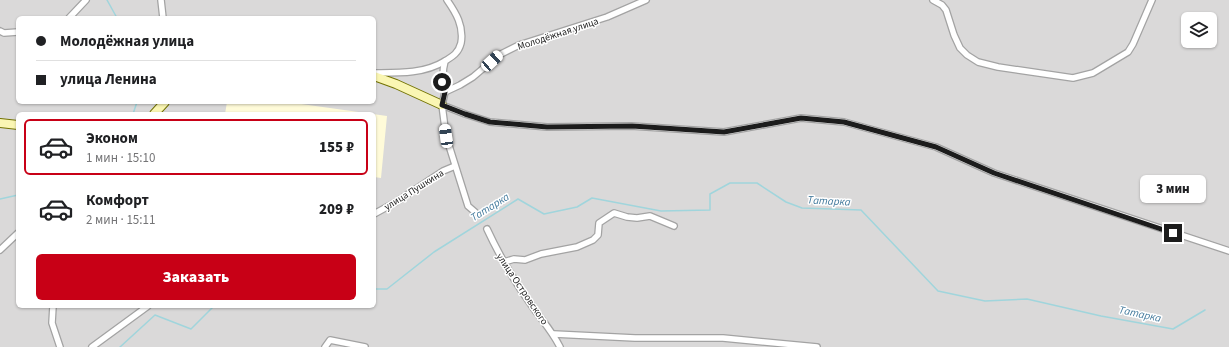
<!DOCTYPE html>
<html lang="ru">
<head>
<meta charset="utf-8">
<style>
	:root { --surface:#fff; --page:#f6f6f6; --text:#202124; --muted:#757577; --line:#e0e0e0; --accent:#c80016 }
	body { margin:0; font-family:"Source Sans 3",sans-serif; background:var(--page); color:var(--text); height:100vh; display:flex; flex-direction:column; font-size:15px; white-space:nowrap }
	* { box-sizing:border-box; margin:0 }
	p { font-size:13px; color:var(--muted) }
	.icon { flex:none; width:22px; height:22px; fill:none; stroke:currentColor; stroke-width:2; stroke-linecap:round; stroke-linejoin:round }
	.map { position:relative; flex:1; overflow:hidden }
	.side { position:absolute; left:16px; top:112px; width:360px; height:196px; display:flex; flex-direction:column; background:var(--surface); border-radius:6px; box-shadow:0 1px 3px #0004 }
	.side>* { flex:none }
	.hud { position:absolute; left:16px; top:16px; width:360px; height:88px; border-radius:6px; box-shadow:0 1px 3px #0004; display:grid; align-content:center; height:88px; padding:0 20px; background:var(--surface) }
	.fabs { position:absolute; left:1181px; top:12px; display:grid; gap:8px }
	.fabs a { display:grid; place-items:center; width:36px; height:36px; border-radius:6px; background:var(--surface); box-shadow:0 1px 3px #0004; font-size:20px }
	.end { position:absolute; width:18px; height:18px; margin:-9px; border:5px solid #1c1c1c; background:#fff; box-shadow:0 0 0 2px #fff }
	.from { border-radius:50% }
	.bubble { position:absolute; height:28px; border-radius:6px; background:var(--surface); box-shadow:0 1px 3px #0004; font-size:13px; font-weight:800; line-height:28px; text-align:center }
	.car { position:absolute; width:12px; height:24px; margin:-12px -6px; border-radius:5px; box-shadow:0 0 3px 1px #0007; background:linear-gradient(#fff 24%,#345 0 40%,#fff 0 76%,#345 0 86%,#fff 0) }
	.hud b { display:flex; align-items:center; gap:14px; height:38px; font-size:15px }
	.hud b+b { border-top:1px solid var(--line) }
	.hud i { width:10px; height:10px; background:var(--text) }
	ul { padding:7px 0 0; list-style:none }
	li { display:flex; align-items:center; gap:12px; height:56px; margin:0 8px 6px; padding:0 12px; border:2px solid transparent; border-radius:6px }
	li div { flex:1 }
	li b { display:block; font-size:15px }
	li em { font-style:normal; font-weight:800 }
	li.on { border-color:var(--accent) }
	li>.icon { width:36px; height:36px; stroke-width:1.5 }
	.primary-button { display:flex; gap:8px; margin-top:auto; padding:8px 20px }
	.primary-button a { flex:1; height:46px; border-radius:6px; background:var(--accent); color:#fff; font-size:16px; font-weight:800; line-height:46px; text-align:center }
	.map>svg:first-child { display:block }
	.residential { fill:#dad9d9; fill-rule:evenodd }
	.education { fill:#fffbd9 }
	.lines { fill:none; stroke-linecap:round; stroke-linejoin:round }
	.stream { stroke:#a0d5dc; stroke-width:1.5 }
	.street-casing { stroke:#a3a3a3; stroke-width:8 }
	.secondary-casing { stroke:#737303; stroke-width:10 }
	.street { stroke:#fff; stroke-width:5.5 }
	.secondary { stroke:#faf6b3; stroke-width:8 }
	.route { stroke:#1c1c1c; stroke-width:5 }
	.labels { text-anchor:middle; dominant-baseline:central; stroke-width:3; stroke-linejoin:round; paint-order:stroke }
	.street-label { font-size:10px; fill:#1c1c1c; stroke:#fff }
	.water-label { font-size:11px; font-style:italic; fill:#42799c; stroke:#fff }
</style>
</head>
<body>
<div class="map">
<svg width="1229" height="347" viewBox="0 0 1229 347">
	<rect width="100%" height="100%" fill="#eee8e1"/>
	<path class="residential" d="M0,0H1229V347H0ZM18,18H374V102H18ZM1188,19H1210V41H1188ZM18,114H374V306H18Z"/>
	<path class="education" d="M227,102H287L387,116L381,178L374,177V114H225Z"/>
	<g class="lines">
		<g class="stream">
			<path d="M107,0L117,18"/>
			<path d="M133,114L137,102"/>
			<path d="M0,199L18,195"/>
			<path d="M374,289H387L434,252L518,199L544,214L577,207L592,198L661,211L710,210V194L730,183H757L786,202L802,208L861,210L938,291L985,301L1027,299L1101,316L1173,329L1205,310"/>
			<path d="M120,347L155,315L191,329L214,306"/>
		</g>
		<defs>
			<g id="street">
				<path d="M161,0L163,18"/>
				<path d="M933,0L942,5L946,10L954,35L960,48L967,55L978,62L998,67L1073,78L1093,73L1128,52L1133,44L1152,0"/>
				<path d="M69,18L86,0"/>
				<path d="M0,31L4,33L18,32"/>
				<path d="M374,73C398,73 424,74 445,61"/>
				<path d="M445,92C442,80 442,72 445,61C448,59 452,57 455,54C458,51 460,47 461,43C464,26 456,13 447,0"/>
				<path d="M442,105L465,114L490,122L547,127L631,126L724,132L801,118L844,122L936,147L994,173L1229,251"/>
				<path d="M475,212L468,206L446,136L442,105L445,92L460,85L473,77L499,55L519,45L607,17L646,0"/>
				<path d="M374,214L396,202L443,171L455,166"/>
				<path d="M487,229C500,257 516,284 534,309C544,323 552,331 560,347"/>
				<path d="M0,250L18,233"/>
				<path d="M504,262L514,259L525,260L541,254L577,247L593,240L598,235L599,223L614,213L627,217L637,218L650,216L674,226"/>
				<path d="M53,306L52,323L60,347"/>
				<path d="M554,334L635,338H723L817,347"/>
				<path d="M92,347L148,306"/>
				<path d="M325,347L330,340L365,347"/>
			</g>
			<g id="secondary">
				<path d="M374,76L396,84L442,105"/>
				<path d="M154,114L165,102"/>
				<path d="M0,123L18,125"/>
			</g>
		</defs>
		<use href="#street" class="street-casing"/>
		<use href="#secondary" class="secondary-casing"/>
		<use href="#street" class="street"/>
		<use href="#secondary" class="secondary"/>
	</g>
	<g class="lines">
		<path class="route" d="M442,82L445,92L442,105L465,114L490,122L547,127L632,126L724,132L801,118L844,122L936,147L994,173L1173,233"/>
	</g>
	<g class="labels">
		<g class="street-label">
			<text transform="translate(558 34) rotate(-18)">Молодёжная улица</text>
			<text transform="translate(414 190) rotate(-32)">улица Пушкина</text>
			<text transform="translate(522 289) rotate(56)">улица Островского</text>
		</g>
		<g class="water-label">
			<text transform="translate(829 201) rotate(3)">Татарка</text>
			<text transform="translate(490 207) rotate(-32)">Татарка</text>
			<text transform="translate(1140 314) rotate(12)">Татарка</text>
		</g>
	</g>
</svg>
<div class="fabs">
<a><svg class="icon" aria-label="layers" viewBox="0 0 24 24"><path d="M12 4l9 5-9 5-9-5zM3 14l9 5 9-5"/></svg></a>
</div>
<i class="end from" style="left:442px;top:82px"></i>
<i class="end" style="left:1173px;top:233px"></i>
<div class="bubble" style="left:1140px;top:175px;width:66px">3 мин</div>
<i class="car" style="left:492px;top:61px;rotate:48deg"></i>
<i class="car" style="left:446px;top:136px;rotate:352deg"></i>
<div class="hud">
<b><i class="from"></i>Молодёжная улица</b>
<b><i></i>улица Ленина</b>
</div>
<section class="side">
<ul>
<li class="on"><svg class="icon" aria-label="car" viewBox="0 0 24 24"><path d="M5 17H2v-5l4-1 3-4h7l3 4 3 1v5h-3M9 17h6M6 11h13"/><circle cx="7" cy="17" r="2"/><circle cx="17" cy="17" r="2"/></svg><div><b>Эконом</b><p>1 мин · 15:10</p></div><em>155 ₽</em></li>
<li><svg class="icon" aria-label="car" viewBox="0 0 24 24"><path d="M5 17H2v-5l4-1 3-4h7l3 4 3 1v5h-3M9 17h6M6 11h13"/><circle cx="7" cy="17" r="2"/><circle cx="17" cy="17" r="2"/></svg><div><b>Комфорт</b><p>2 мин · 15:11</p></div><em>209 ₽</em></li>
</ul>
<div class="primary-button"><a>Заказать</a></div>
</section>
</div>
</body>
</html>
